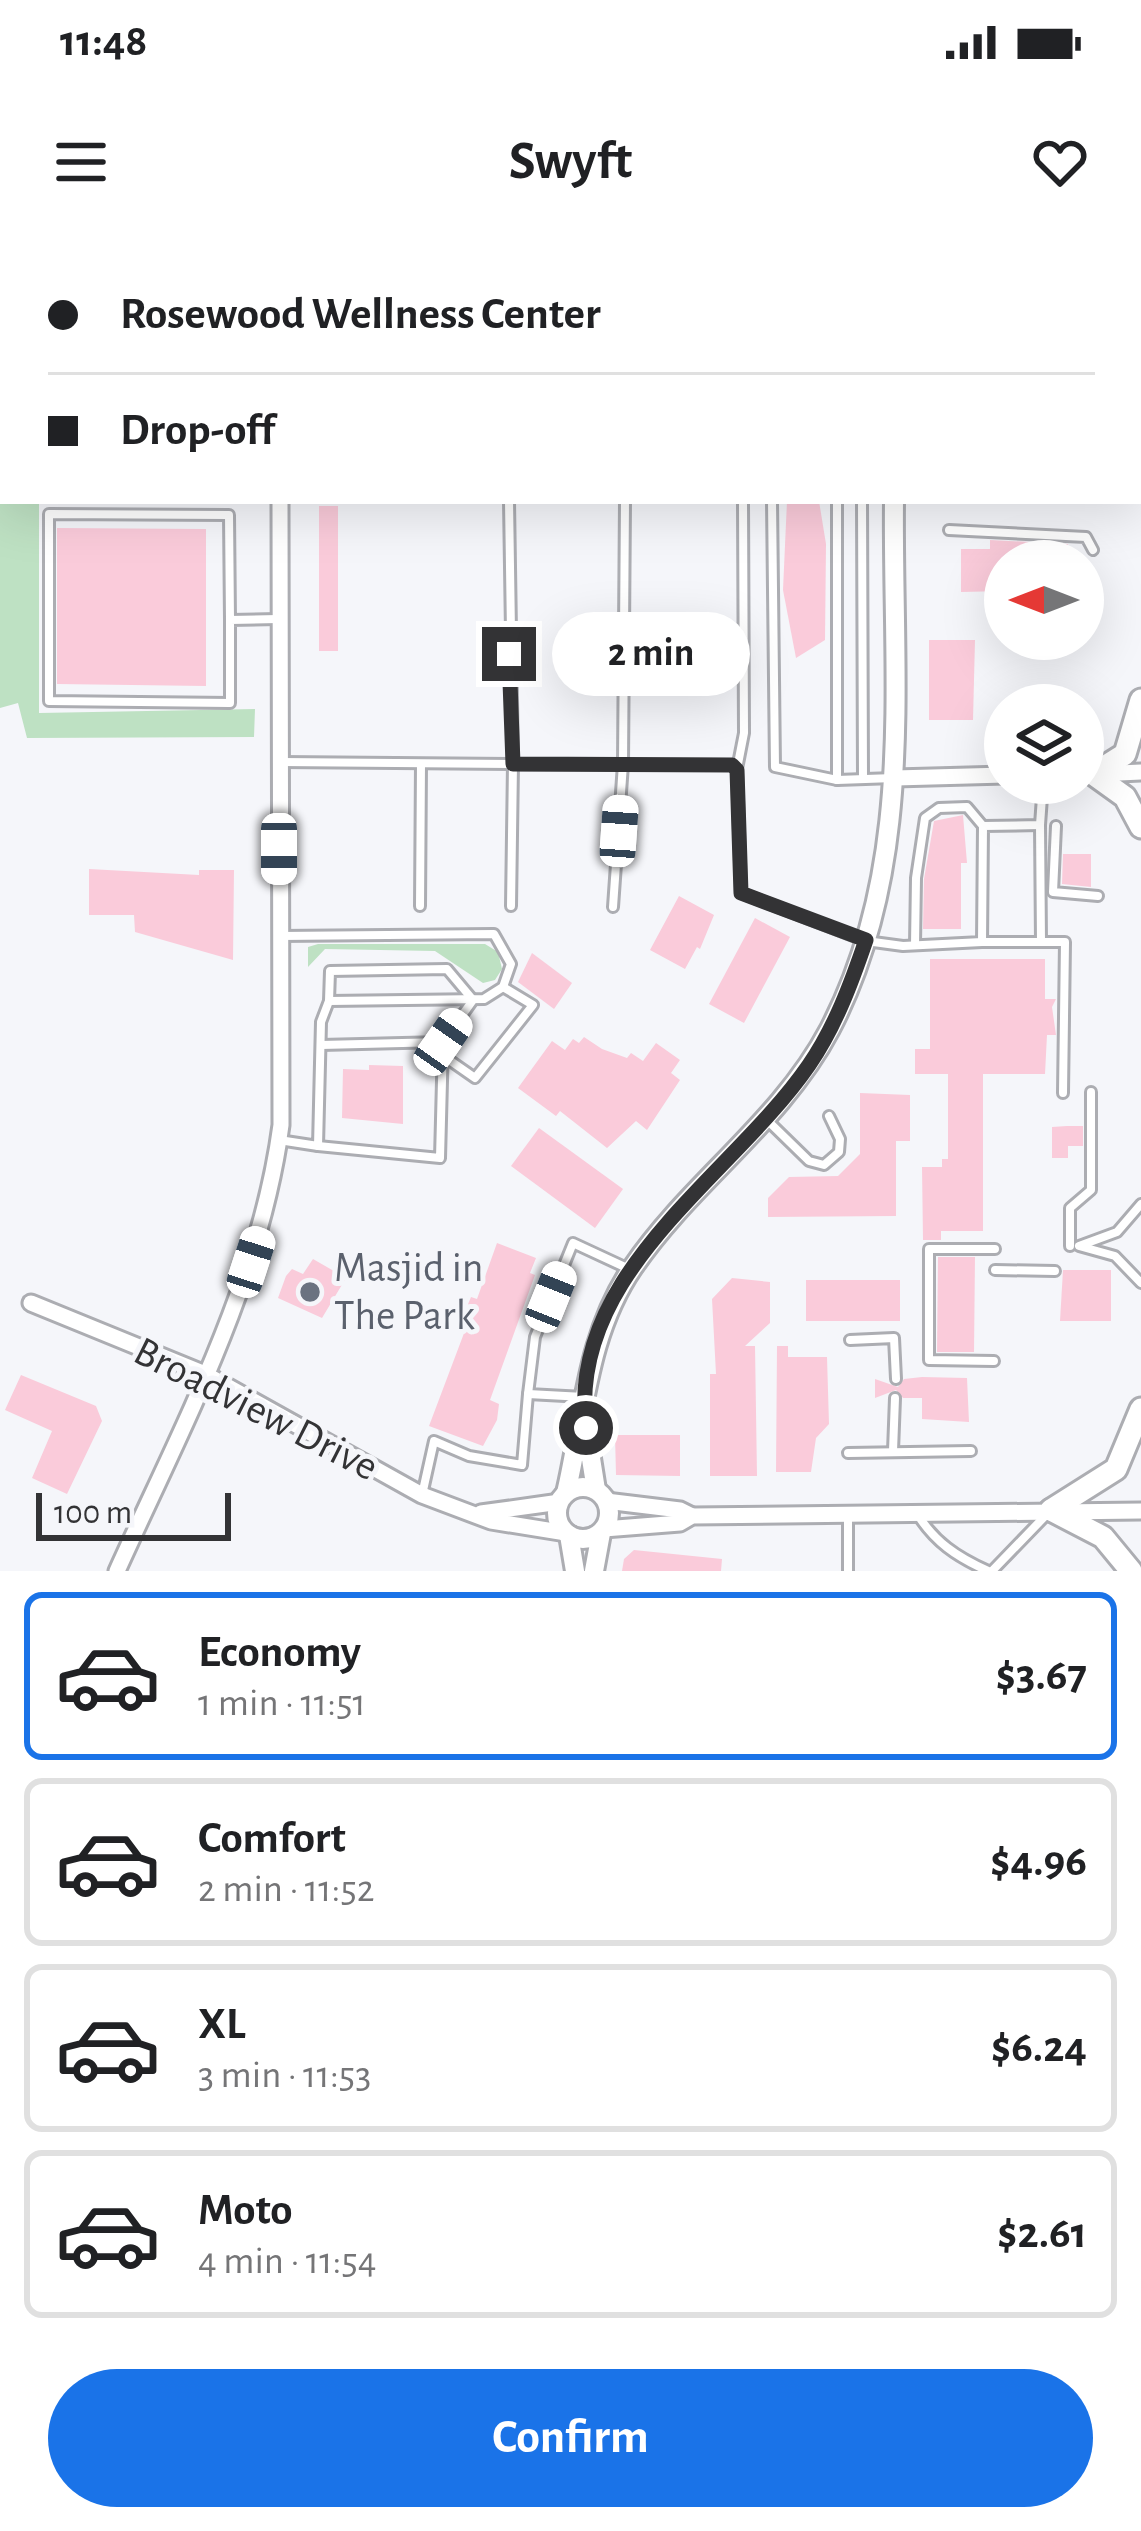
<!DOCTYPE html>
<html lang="en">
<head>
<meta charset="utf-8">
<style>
	:root { --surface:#fff; --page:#f6f6f6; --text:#202124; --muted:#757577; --line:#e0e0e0; --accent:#1a73e8 }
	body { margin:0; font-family:"Alegreya Sans",sans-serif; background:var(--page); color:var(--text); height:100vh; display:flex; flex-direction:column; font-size:45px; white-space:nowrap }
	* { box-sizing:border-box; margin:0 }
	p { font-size:39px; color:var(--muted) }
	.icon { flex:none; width:66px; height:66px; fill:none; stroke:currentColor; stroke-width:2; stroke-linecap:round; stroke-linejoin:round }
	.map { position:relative; height:1331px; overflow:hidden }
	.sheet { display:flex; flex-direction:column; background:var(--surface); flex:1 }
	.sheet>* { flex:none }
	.banner { position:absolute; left:0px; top:0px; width:1143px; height:264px; box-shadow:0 12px 48px #0002; display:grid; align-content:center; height:264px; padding:0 48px; background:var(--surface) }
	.needle { width:78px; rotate:270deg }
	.buttons { position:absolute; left:984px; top:300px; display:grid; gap:24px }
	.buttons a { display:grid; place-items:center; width:120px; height:120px; border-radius:50%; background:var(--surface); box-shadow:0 12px 48px #0002; font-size:60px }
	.scale { position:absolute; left:36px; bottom:30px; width:195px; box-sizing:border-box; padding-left:12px; border:6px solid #333335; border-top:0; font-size:33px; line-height:42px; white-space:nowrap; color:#333335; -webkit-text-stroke:9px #f5f6fa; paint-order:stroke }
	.end { position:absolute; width:54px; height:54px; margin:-27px; border:15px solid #333335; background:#fff; box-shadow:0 0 0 6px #fff }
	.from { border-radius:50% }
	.bubble { position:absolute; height:84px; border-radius:42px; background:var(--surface); box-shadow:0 12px 48px #0002; font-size:39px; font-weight:700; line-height:84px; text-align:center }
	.car { position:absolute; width:36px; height:72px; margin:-36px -18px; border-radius:15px; box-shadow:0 0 9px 3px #0007; background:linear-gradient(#fff 24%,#345 0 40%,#fff 0 76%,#345 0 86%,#fff 0) }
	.banner b { display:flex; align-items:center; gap:42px; height:114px; font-size:45px }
	.banner b+b { border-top:3px solid var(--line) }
	.banner i { width:30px; height:30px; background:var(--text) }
	ul { padding:21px 0 0; list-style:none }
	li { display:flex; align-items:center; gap:36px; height:168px; margin:0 24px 18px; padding:0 24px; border:6px solid var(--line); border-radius:18px }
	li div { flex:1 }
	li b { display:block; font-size:45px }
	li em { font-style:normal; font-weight:700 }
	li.active { border-color:var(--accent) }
	li>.icon { width:108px; height:108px; stroke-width:1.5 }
	.button { display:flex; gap:24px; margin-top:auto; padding:24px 48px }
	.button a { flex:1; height:138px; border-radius:72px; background:var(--accent); color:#fff; font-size:48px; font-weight:700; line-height:138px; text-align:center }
	.status { display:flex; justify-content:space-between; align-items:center; height:84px; padding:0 60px; background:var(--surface); direction:ltr }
	.status svg { height:33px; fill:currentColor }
	header { display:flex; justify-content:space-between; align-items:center; height:156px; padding:0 48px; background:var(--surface); font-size:54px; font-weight:700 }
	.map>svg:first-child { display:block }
	.green { fill:#bee1c3 }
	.building { fill:#facbda }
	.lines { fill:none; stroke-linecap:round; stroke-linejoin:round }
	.service-casing { stroke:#acadb2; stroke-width:14 }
	.minor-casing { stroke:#acadb2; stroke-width:21 }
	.tertiary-casing { stroke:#acadb2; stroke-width:24 }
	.secondary-casing { stroke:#acadb2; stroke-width:27 }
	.service { stroke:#fff; stroke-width:8 }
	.minor { stroke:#fff; stroke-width:15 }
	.tertiary { stroke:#fff; stroke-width:18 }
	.secondary { stroke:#fff; stroke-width:21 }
	.route { stroke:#333335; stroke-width:15 }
	.worship-dot { fill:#6b7280; stroke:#f5f6fa; stroke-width:4.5 }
	.labels { text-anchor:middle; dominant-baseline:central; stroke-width:10; stroke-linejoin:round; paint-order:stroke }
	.worship-label { font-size:42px; fill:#5b616d; stroke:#f5f6fa; text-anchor:start }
	.street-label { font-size:42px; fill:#333335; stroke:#f5f6fa }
</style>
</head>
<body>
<div class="status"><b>11:48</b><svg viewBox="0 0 49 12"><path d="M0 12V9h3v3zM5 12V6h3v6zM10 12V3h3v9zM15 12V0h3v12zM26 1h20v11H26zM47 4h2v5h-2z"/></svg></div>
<header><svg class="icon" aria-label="menu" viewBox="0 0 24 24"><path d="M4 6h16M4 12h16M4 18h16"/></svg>Swyft<svg class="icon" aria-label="heart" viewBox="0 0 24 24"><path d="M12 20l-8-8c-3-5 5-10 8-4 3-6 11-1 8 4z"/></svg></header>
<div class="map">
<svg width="1141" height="1331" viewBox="0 0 1141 1331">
	<rect width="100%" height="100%" fill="#f5f6fa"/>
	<g class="green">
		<path d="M0,0L240,3H3V261H39V473L255,469L254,497L27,498L18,463L0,468Z"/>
		<path d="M318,704H485L498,712L502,729L495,740L483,743L435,711L325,709L308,727V707Z"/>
	</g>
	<g class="building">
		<path d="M787,261H819L826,304L825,400L796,418L783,350Z"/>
		<rect x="319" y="266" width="19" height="145"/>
		<path d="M57,288L206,289V446L57,444Z"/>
		<path d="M990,300L1068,304L1067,321H1005V351L961,352V309H990Z"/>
		<path d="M929,400H975L973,480H929Z"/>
		<path d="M963,575L967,623H961V689H923L924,639L934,581Z"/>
		<path d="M1063,614H1091V647L1062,644Z"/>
		<path d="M89,629L199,635V630H234L233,720L135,692L134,675H89Z"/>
		<path d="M679,656L714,675L700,709L697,707L685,729L650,710Z"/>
		<path d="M755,678L790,697L744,783L709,764Z"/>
		<path d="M532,713L572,743L554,769L518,742Z"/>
		<path d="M930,719H1045V759H1056L1052,767L1056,795H1047L1045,834H983V991H941V1000H923L922,927H942V919H948V834H915V809H930Z"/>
		<path d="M584,797L602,809L627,818L631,813L643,821L656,803L680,820L671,833L680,840L647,890L636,881L607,908L560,871L556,876L518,848L552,801L565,810L573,799L579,803Z"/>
		<path d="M369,825L403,826V884L342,878L343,829L369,830Z"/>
		<path d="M860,853L910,855V901H896V976L768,977V958L789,937L838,936L860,914Z"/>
		<path d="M1067,886H1083V906H1068V918H1052V887Z"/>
		<path d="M539,888L623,949L595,988L511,926Z"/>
		<path d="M497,1003L536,1018L530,1033L535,1035L490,1160L499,1164L497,1180L483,1206L429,1186L472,1072L466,1069L471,1057L477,1059Z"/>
		<path d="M938,1017H975L974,1112H937Z"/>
		<path d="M313,1019L346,1038L322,1078L278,1058L286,1036L292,1029L303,1034Z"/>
		<path d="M1063,1030H1111V1081H1060Z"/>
		<path d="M732,1038L770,1042V1083L745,1106H755L757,1236H710V1134H716L712,1059Z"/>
		<rect x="806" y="1040" width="94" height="41"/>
		<path d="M777,1106H788V1117H827L829,1184L816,1198L811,1232H776Z"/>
		<path d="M21,1135L96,1166L102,1181L67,1254L32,1238L52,1191L5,1170Z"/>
		<path d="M922,1137L967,1138L969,1182L922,1179V1158H903L896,1150L875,1158V1139L898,1147L904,1139Z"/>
		<path d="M615,1195H680V1236L616,1235Z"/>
		<path d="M634,1310L722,1319L721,1331H622L624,1319Z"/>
	</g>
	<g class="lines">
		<defs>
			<g id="service">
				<path d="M879,0V3"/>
				<path d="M1087,0V3"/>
				<path d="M940,2V3"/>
				<path d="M365,3L366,0"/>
				<path d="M1140,125L1141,123"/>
				<path d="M1140,154H1141"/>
				<path d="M1140,192L1141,193"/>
				<path d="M772,261L775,527L837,540L894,538"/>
				<path d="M837,261V540"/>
				<path d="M862,261L863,539"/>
				<path d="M949,290L1086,297L1093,310"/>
				<path d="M230,380L229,275L49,274V461L230,463V380L278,379"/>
				<path d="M281,522L513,524L509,261"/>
				<path d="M737,529L744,493L743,261"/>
				<path d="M1056,586L1053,652L1098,656"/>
				<path d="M420,666L421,524"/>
				<path d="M511,666L513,524L732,525L737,530L741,653L866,701L903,706L982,702L983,586L1040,585L1043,543"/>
				<path d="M613,667L623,524L625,261"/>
				<path d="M982,702H1041L1040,585"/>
				<path d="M1041,702H1065L1063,853"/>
				<path d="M915,705L916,638L925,578L939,568L967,567L983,586"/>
				<path d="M321,805L443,802L473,760L447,729L330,731L329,761"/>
				<path d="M442,815L475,838L533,765L503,747"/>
				<path d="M767,880L809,921L824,925L839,912L840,899L829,876"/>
				<path d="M279,900L318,906L321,782L329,761L484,759L503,747L511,724L494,694L280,696"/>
				<path d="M318,906L440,918L443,802"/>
				<path d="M1141,964L1117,992L1079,1006L1115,1016L1141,1043"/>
				<path d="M1070,1006V968L1091,950V852"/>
				<path d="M995,1030L1055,1031"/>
				<path d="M850,1100L894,1098L896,1139"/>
				<path d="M994,1121L929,1120V1009H995"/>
				<path d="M584,1157L528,1154L535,1097L573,1003L629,1029"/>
				<path d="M893,1211L895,1158"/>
				<path d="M848,1213L971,1211"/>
				<path d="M422,1255L434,1201L469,1216L522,1225L528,1154"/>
				<path d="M916,1272C934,1302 957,1317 988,1331"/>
				<path d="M848,1331V1273"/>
				<path d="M992,1331L1049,1272"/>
			</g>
			<g id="minor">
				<path d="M1098,534L1141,532"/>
				<path d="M895,538L1005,535"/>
				<path d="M31,1063L205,1134L422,1255L491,1281L566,1293"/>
				<path d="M606,1261L680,1270L692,1276"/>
				<path d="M481,1273L560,1262"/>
				<path d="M604,1289L680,1283L692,1276L1141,1271"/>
				<path d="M117,1331C182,1187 260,1043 281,885L280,261"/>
			</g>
			<g id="tertiary">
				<path d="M274,0L279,3"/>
				<path d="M830,0L832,3"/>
				<path d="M724,3L727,0"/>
				<path d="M586,1187L596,1250"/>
				<circle cx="583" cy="1273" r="26"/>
				<path d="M566,1253C584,1177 586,1095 633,1027C691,942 781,882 830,789C916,624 892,440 894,261"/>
				<path d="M569,1295L575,1331"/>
				<path d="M594,1331L601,1293"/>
			</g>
			<g id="secondary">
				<path d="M1141,460L1125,514L1093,534L1125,557L1141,587"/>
				<path d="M1051,1270L1116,1229L1141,1169"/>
				<path d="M1051,1270L1103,1297L1131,1331"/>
			</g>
		</defs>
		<use href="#service" class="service-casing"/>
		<use href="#minor" class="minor-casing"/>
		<use href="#tertiary" class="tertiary-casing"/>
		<use href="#secondary" class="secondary-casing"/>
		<use href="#service" class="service"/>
		<use href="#minor" class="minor"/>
		<use href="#tertiary" class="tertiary"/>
		<use href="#secondary" class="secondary"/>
	</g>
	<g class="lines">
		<path class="route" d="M509,414L513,524L732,525L737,530L741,653L866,700C851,744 835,787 809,825C732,937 567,1032 586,1188"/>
	</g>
	<circle class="worship-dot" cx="310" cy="1052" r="12"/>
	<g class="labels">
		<g class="worship-label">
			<text x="334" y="1028">Masjid in<tspan x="334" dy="48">The Park</tspan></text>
		</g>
		<g class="street-label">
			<text transform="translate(256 1169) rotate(27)">Broadview Drive</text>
		</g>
	</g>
</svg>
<div class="buttons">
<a><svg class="needle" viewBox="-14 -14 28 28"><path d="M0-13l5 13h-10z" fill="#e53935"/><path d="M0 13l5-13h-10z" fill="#757577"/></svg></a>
<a><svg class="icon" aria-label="layers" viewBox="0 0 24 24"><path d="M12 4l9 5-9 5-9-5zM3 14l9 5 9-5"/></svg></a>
</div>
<div class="scale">100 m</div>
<i class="end from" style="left:586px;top:1188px"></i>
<i class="end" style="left:509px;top:414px"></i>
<div class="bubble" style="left:552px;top:372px;width:198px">2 min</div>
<i class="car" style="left:619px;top:591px;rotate:4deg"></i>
<i class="car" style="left:279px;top:609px;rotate:180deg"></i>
<i class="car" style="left:443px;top:802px;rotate:35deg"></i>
<i class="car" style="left:251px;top:1022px;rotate:18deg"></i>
<i class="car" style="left:551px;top:1057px;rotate:22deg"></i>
<div class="banner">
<b><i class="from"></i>Rosewood Wellness Center</b>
<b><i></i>Drop-off</b>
</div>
</div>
<section class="sheet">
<ul>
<li class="active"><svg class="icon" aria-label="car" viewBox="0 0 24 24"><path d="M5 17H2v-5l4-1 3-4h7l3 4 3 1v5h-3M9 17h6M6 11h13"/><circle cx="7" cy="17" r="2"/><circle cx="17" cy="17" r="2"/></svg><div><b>Economy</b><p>1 min · 11:51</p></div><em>$3.67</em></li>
<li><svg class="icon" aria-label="car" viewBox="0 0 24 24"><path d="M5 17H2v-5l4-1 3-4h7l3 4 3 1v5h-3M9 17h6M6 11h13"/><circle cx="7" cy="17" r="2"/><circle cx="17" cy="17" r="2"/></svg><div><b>Comfort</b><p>2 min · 11:52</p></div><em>$4.96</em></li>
<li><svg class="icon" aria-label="car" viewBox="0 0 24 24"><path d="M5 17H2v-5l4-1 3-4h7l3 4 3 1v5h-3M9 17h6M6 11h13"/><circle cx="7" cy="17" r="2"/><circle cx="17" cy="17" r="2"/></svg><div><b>XL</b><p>3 min · 11:53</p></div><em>$6.24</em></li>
<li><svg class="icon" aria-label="car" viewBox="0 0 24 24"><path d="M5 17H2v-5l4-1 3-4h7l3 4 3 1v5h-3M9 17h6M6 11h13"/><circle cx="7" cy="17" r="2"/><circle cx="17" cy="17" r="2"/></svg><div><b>Moto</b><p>4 min · 11:54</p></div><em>$2.61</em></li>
</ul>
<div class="button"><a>Confirm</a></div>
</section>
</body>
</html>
